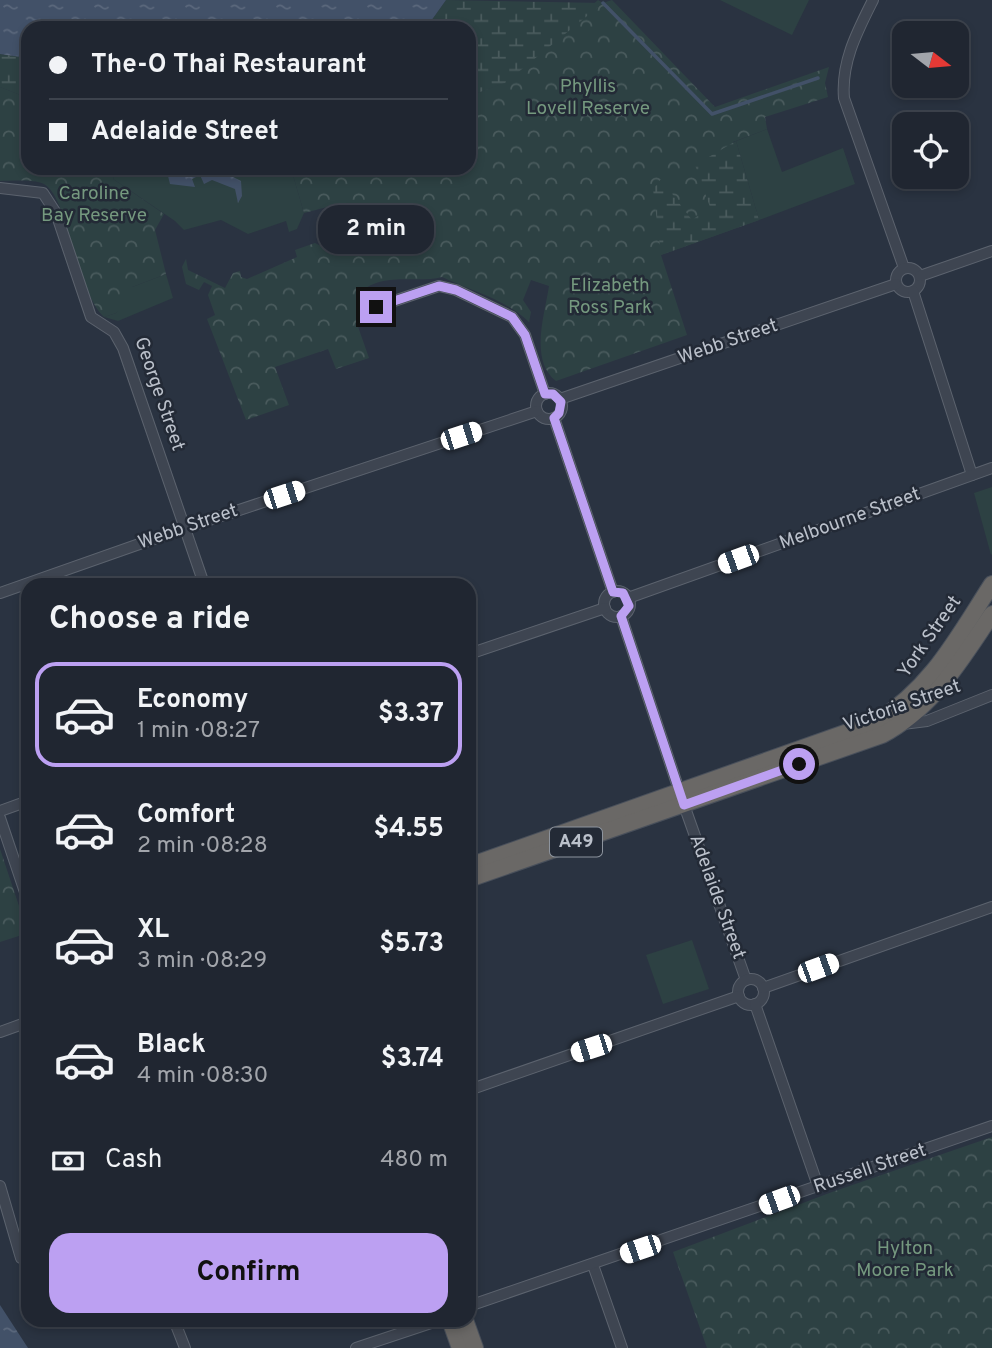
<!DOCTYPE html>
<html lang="en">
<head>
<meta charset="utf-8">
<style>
	:root { --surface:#202631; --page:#282e39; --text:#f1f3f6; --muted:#a2a5ab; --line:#3d434d; --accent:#bca0f2 }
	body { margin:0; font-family:Overpass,sans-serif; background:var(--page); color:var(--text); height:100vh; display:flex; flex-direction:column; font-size:26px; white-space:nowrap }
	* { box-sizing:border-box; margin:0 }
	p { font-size:23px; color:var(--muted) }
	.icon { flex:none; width:38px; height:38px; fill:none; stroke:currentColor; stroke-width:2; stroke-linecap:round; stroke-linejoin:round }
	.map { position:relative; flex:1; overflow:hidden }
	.sheet { position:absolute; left:21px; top:578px; width:455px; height:749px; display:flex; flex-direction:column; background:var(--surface); border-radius:21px; box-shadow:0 4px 10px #0003,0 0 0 2px var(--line) }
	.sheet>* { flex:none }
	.banner { position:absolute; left:21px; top:21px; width:455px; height:154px; border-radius:21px; box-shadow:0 4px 10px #0003,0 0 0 2px var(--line); display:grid; align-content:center; height:154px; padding:0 28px; background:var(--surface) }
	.needle { width:46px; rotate:106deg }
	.buttons { position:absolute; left:892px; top:21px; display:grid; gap:14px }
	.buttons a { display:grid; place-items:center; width:77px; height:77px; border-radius:14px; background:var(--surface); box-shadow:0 4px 10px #0003,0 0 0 2px var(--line); font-size:35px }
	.end { position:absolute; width:32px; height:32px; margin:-16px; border:9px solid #bca0f2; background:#111; box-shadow:0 0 0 4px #111 }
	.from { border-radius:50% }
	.bubble { position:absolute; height:49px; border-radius:21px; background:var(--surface); box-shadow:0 4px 10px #0003,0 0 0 2px var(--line); font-size:23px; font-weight:700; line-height:49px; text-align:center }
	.car { position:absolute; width:21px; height:42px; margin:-21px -10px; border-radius:9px; box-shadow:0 0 5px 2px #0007; background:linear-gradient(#fff 24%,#345 0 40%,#fff 0 76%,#345 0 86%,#fff 0) }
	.banner b { display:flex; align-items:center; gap:24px; height:66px; font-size:26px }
	.banner b+b { border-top:2px solid var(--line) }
	.banner i { width:18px; height:18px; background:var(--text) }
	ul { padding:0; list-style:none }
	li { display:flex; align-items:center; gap:21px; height:105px; margin:0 14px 10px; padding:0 14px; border:4px solid transparent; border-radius:21px }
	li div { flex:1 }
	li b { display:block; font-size:26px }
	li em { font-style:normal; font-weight:700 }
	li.active { border-color:var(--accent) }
	li>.icon { width:63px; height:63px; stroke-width:1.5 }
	h2 { padding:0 28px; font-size:32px; line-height:84px }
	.pay { display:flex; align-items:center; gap:18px; height:77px; padding:0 28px; font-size:26px }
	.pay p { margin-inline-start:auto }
	.button { display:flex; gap:14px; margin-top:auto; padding:14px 28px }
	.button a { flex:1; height:80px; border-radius:21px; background:var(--accent); color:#111; font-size:28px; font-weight:700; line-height:80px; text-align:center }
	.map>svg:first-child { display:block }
	.green { fill:#2d4143 }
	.forest { fill:url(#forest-crowns) }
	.wetland { fill:url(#wetland-marsh) }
	.water { fill:url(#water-ripples) }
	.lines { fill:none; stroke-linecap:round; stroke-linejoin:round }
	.stream { stroke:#425168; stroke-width:3.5 }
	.minor-casing { stroke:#5c636e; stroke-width:12 }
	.trunk-casing { stroke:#49505b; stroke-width:18 }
	.minor { stroke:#3e4551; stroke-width:10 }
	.trunk { stroke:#6a6866; stroke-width:16 }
	.route { stroke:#bca0f2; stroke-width:9 }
	.labels { text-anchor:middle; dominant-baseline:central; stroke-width:5; stroke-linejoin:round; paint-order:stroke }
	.shield { fill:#232a36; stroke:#8d949e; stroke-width:2 }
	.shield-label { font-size:18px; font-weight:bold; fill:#bbc1cb }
	.park-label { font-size:19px; fill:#75997f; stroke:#232a36 }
	.street-label { font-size:19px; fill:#bbc1cb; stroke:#232a36 }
</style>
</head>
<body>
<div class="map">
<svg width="992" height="1348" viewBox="0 0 992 1348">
	<defs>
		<pattern id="forest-crowns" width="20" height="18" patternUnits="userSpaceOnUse" patternTransform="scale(1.75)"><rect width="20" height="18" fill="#2d4143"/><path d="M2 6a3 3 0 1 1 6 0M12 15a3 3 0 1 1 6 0" fill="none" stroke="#4a5b5d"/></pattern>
		<pattern id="wetland-marsh" width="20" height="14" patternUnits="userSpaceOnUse" patternTransform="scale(1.75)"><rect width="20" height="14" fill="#2d4143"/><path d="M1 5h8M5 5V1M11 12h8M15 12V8" fill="none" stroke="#4a5b5d"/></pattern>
		<pattern id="water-ripples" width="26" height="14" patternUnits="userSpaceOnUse" patternTransform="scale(1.75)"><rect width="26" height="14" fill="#425168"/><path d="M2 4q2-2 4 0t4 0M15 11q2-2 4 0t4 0" fill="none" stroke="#5b687c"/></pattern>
	</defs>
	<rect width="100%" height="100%" fill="#2a3341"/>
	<g class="green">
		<path d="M720,0H809L792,35Z"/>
		<path d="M767,129L782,172L843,148L855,184L759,220L736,141Z"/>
		<path d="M118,168H291L304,213L297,229L289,232L286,221L248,234L221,220L184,230L175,221L113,179Z"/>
		<path d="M166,274L173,298L118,321L104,317L116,313L132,287Z"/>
		<path d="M992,487V554L991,555L974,493Z"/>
		<path d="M692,940L709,989L663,1004L646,955Z"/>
	</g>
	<g class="forest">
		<path d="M598,0L603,3L612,0L715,107L829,67L825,83L828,97L765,117L767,129L733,142L759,220L661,255L687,335L556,381C529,360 545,314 549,286L531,280L523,300L531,312L529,322C505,299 472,291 442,277C416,284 380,270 356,296L359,319L356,321L369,358L336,369L328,349L275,367L289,405L246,420L207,319L215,315L208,295L212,286L204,282L199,290L186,284L182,267L186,259L188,270L225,288L233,273L240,271L241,277L247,279L297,257L295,250L315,243L327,249L338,225L331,206L304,213L291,168H469V96L504,83Z"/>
		<path d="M0,87L28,98V168H118L113,179L164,214L155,230L166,274L132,287L133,295L116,313L104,317C75,289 69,198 44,184C33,179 12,181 0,181Z"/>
		<path d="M0,849L28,933L0,942Z"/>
		<path d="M992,1137V1348H707L673,1252L832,1192Z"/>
	</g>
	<g class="wetland">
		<path d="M446,0L602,3L604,0L603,3L505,83L469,96V28H426Z"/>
		<path d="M0,54L28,58V98L0,87Z"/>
		<path d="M736,141L759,220L661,255L653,189L661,179L692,220L710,207L695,165Z"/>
	</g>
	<g class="water">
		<path d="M0,0H446L426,28H28V58L0,54Z"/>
		<path d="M166,168L219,170L241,181L242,196L238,203L235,189L212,180L204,184L200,175L192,179L195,187L170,184Z"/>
		<path d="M0,1305L28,1348H0Z"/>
	</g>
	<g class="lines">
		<path class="stream" d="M603,3L712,114L818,78"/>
		<defs>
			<g id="minor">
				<path d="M873,0C857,32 841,62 844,98L904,268"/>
				<path d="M0,188L43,193L56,213L91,317L114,332L123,348L204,584"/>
				<circle cx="908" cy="280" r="12"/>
				<path d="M920,276L992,251"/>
				<path d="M913,291L972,475"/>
				<path d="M367,300L376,307L439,286L456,290L512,317L525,335L545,394"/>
				<circle cx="549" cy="406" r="13"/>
				<path d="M560,399L896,284"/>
				<path d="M554,418L613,592"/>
				<circle cx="617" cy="604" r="13"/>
				<path d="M0,593L182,529L537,411"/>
				<path d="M628,598L992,468"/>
				<path d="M621,616L684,805L746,980"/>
				<path d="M469,654L605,608"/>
				<path d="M903,724L927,721L992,695"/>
				<path d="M0,811L28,801"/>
				<path d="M0,818L28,901"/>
				<circle cx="751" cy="992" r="13"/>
				<path d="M763,988L992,907"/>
				<path d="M755,1004L818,1186"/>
				<path d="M0,1032L28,1022"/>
				<path d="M469,1090L739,996"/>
				<path d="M0,1186L21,1258"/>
				<path d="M593,1265L622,1348"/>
				<path d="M469,1306L992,1126"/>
				<path d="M174,1320L185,1348"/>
				<path d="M356,1348L440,1320"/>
			</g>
			<g id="trunk">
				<path d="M469,866L876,722C932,687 957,638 992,584"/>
				<path d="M469,879L882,735C934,707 960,661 992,614"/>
				<path d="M450,1320L460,1348"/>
				<path d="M465,1320L475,1348"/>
			</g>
		</defs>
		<use href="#minor" class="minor-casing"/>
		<use href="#trunk" class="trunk-casing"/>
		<use href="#minor" class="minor"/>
		<use href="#trunk" class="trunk"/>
	</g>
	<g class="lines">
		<path class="route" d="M376,307L439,286L456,290L512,317L525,335L545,394H553L561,402L559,413L554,418L613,592L623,593L629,606L621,616L684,805L799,764"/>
	</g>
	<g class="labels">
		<rect class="shield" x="550" y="827.5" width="52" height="29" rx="5"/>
		<g class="shield-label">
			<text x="576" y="842">A49</text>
		</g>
		<g class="park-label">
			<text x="588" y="87">Phyllis<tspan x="588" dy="22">Lovell Reserve</tspan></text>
			<text x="94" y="194">Caroline<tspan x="94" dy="22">Bay Reserve</tspan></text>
			<text x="610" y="286">Elizabeth<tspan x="610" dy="22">Ross Park</tspan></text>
			<text x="905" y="1249">Hylton<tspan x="905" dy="22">Moore Park</tspan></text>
		</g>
		<g class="street-label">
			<text transform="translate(728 342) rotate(-19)">Webb Street</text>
			<text transform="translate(159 394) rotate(71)">George Street</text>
			<text transform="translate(850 519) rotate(-20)">Melbourne Street</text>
			<text transform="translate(188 527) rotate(-19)">Webb Street</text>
			<text transform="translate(930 637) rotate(-55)">York Street</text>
			<text transform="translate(902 706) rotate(-19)">Victoria Street</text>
			<text transform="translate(717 897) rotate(70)">Adelaide Street</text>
			<text transform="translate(870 1169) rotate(-19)">Russell Street</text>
		</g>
	</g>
</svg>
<div class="buttons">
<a><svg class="needle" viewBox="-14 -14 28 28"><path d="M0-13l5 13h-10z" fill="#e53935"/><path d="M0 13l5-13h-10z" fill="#a2a5ab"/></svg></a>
<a><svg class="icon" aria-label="locate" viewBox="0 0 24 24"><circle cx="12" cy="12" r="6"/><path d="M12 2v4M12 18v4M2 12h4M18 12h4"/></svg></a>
</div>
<i class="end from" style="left:799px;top:764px"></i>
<i class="end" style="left:376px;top:307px"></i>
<div class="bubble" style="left:318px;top:205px;width:116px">2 min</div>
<i class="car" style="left:461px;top:436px;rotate:72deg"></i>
<i class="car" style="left:284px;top:495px;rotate:72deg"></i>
<i class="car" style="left:738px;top:559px;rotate:250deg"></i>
<i class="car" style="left:818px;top:968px;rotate:70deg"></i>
<i class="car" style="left:591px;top:1048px;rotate:252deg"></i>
<i class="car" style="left:779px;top:1200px;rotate:250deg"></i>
<i class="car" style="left:640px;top:1249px;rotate:251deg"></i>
<div class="banner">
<b><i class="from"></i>The-O Thai Restaurant</b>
<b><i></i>Adelaide Street</b>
</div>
<section class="sheet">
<h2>Choose a ride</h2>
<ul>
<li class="active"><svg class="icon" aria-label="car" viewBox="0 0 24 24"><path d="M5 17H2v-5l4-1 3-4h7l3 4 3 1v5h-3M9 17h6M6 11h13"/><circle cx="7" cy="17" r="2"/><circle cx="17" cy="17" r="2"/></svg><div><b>Economy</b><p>1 min · 08:27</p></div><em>$3.37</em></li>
<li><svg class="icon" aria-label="car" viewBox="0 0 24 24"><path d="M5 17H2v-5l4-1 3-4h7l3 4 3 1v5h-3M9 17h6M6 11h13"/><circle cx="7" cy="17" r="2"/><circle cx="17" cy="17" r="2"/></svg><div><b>Comfort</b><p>2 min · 08:28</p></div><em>$4.55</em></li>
<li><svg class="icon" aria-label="car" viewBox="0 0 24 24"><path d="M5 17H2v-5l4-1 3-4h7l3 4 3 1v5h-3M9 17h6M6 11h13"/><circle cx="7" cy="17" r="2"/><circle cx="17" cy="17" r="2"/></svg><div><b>XL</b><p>3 min · 08:29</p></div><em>$5.73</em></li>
<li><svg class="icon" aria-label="car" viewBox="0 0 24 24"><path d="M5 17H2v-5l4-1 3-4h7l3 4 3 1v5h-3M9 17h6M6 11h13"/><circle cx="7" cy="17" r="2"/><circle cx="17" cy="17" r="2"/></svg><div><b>Black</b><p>4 min · 08:30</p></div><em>$3.74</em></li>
</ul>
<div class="pay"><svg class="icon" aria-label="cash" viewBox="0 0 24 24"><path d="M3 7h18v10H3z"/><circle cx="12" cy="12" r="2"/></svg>Cash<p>480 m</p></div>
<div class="button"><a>Confirm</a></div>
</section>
</div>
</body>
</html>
